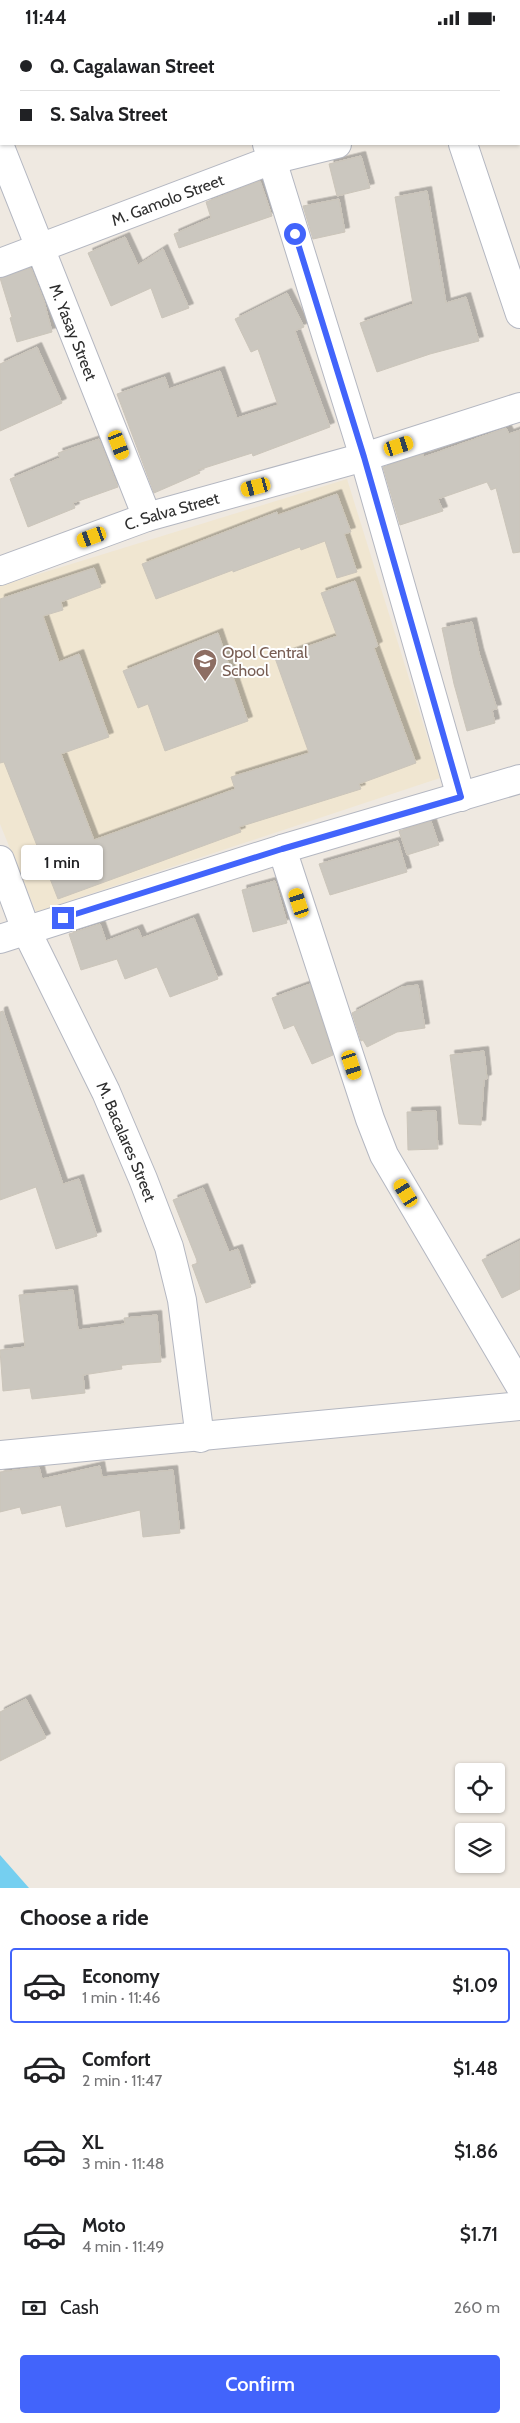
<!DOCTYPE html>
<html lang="en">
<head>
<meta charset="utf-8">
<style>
	:root { --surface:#fff; --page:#f6f6f6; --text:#202124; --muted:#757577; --line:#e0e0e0; --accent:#4264fb }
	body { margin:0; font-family:Cabin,sans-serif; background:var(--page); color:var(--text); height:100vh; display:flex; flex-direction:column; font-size:19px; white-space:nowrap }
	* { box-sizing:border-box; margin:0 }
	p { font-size:16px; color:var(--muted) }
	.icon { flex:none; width:28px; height:28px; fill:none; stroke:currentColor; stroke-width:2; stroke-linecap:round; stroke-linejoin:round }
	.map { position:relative; height:1853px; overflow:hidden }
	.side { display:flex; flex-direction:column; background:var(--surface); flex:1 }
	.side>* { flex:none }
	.top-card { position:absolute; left:0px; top:0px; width:520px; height:110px; box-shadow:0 1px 4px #0004; display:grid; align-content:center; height:110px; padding:0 20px; background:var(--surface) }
	.tools { position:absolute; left:455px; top:1728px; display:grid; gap:10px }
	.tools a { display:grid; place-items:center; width:50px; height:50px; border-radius:5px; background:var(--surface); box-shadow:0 1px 4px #0004; font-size:25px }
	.end { position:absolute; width:22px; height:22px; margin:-11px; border:6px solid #4264fb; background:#fff; box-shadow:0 0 0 2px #fff }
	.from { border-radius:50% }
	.bubble { position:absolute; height:35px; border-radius:5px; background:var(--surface); box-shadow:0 1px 4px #0004; font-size:16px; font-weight:600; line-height:35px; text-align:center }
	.car { position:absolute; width:15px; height:30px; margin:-15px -8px; border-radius:6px; box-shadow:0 0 4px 1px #0007; background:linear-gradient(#f5c518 24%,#345 0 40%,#f5c518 0 76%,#345 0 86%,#f5c518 0) }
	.top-card b { display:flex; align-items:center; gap:18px; height:48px; font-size:19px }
	.top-card b+b { border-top:1px solid var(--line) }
	.top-card i { width:12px; height:12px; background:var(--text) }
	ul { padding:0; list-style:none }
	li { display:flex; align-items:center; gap:15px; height:75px; margin:0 10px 8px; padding:0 10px; border:2px solid transparent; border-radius:5px }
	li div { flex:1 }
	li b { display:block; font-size:19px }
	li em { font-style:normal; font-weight:600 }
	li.on { border-color:var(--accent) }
	li>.icon { width:45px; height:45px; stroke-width:1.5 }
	h2 { padding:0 20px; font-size:22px; line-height:60px }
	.pay { display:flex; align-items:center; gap:12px; height:55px; padding:0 20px; font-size:19px }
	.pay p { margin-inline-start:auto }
	.action { display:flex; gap:10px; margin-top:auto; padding:10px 20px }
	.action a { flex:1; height:58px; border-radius:5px; background:var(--accent); color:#fff; font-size:20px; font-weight:600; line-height:58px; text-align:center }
	.status { display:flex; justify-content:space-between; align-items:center; height:35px; padding:0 25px; background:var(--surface); direction:ltr }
	.status svg { height:14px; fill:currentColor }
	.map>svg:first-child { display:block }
	.education { fill:#f0e6d1 }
	.water { fill:#75cff0 }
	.building { fill:#cbc7bf; stroke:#cbc5ba; filter:url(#shadow) }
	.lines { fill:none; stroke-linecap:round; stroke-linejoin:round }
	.minor-casing { stroke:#b4b7c1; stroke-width:30 }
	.minor { stroke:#fff; stroke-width:28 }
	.route { stroke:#4264fb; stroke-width:6 }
	.labels { text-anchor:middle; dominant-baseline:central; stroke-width:4; stroke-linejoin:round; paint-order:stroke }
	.street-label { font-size:16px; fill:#2e2e2e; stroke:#fff }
	.education-label { font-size:16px; fill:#785e54; stroke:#fff; text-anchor:start }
</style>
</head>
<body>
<div class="status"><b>11:44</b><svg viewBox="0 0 49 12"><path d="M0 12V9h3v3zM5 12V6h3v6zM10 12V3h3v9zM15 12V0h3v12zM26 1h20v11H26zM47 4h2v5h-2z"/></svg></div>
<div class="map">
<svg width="520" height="1853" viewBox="0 0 520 1853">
	<defs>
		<filter id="shadow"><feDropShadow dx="4.5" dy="-4.5" stdDeviation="0" flood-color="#0004"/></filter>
	</defs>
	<rect width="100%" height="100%" fill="#efe9e1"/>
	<path class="education" d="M347,444L440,743L36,877L0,789V551Z"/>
	<path class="water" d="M0,1820L29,1853H0Z"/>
	<g class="building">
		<path d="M361,121L370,153L337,161L329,129Z"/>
		<path d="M260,146L272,181L179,213L174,199L211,183L206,167Z"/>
		<path d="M427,156L446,268L466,262L479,306L430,319L377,337L360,288L413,269L395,162Z"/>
		<path d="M339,164L345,197L313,204L303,171Z"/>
		<path d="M125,202L138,230L163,214L189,273L162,283L151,253L111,271L88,218Z"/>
		<path d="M31,233L44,266L52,297L17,307L10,283L12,282L0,243Z"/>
		<path d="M287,258L304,292L295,296L330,392L253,421L252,418L198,435L200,438L154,458L117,359L165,342L169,354L220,336L237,383L278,370L258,314L251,317L235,284Z"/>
		<path d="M37,312L62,368L0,396V329Z"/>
		<path d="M506,393L509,399L520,395V517L513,518L496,453L491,455L487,447L438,464L443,476L400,490L383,432L423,419L424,422Z"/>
		<path d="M99,404L118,452L73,468L75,473L28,492L10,444L60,423L58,418Z"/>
		<path d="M337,459L351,497L344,499L357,537L337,543L325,506L301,515L300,512L233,537V535L156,564L142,529L277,477L278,480Z"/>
		<path d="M94,533L101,552L61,567L63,575L43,581L59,627L79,619L109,702L61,719L94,805L235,754L231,742L309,718L275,623L337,601L321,558L355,546L378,611L374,613L416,728L359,749L361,754L239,792L241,797L58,864L4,727L0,728V564Z"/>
		<path d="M472,587L479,618L497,674L492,675L495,688L467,696L454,649L442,593Z"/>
		<path d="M218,598L248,686L165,716L148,669L138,673L123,636Z"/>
		<path d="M431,786L439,810L407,820L399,796Z"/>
		<path d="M398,806L407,837L330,860L319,829Z"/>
		<path d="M275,846L287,888L253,897L242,855Z"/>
		<path d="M194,883L218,944L170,962L157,932L125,944L117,924L81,935L69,899L100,889L106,906L138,894L142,903Z"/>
		<path d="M310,949L333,1020L312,1029L294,990L284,994L272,963Z"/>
		<path d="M418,950L425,993L397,997L367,1012L363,1005L361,1006L352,978L402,952Z"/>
		<path d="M3,976L63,1149L79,1144L97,1201L56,1214L36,1152L0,1165V977Z"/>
		<path d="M484,1016L487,1044L484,1045L481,1090L459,1089L450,1020Z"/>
		<path d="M436,1076L438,1114L408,1115L407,1077Z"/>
		<path d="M203,1153L229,1217L238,1214L251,1252L206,1268L192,1230L198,1228L173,1165Z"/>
		<path d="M520,1206V1254L502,1263L482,1225Z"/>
		<path d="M73,1255L78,1295L125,1289L124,1283L157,1280L161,1327L121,1330L122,1334L83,1340L85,1358L32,1364L30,1353L3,1356L0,1315L25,1312L19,1260Z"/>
		<path d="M100,1431L102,1442L173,1435L180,1498L143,1502L140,1475L66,1492L61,1470L22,1479L20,1472L0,1477V1437L39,1432L42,1444Z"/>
		<path d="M26,1664L46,1703L0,1726V1677Z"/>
	</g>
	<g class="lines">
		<defs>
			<g id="minor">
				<path d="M233,0V1"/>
				<path d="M421,0V1"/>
				<path d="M519,61L520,60"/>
				<path d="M267,109L364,422L461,762"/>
				<path d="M463,109L520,279"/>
				<path id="s1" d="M0,112L147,482"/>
				<path id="s2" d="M0,228L272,125L337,109"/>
				<path id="s3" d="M0,536L147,482L364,422L520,372"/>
				<path d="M282,814L370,1084L384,1120L520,1351"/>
				<path id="s4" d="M0,825L26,895L106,1057L143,1144L169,1212L182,1265L200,1403"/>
				<path d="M0,904L282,814L520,744"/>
				<path d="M0,1420L520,1371"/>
			</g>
		</defs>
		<use href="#minor" class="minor-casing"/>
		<use href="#minor" class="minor"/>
	</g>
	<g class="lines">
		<path class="route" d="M63,883L282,814L461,762L364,422L295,199"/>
	</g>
	<defs>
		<symbol id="school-pin" viewBox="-11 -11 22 30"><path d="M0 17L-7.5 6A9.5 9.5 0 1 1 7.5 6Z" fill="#8d6e63" stroke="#fff"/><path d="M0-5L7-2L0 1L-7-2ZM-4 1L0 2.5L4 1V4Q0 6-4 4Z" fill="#fff"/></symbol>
	</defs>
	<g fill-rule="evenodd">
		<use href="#school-pin" x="191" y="612" width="28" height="38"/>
	</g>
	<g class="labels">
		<g class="street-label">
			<text stroke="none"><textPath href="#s2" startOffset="179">M. Gamolo Street</textPath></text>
			<text stroke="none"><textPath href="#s1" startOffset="199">M. Yasay Street</textPath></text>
			<text stroke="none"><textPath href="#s3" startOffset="182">C. Salva Street</textPath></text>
			<text stroke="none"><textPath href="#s4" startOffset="309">M. Bacalares Street</textPath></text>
		</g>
		<g class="education-label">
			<text x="222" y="617">Opol Central<tspan x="222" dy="18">School</tspan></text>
		</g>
	</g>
</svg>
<div class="tools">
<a><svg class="icon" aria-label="locate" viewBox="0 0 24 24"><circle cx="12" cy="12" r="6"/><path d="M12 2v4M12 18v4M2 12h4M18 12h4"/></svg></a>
<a><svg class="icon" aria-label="layers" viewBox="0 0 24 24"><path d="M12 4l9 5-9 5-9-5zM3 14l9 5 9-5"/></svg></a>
</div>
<i class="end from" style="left:295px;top:199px"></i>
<i class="end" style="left:63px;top:883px"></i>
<div class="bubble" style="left:21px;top:810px;width:82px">1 min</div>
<i class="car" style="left:119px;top:410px;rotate:159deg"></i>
<i class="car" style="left:399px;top:411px;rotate:72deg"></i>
<i class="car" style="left:256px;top:452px;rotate:255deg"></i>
<i class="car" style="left:92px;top:502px;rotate:250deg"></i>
<i class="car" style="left:299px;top:868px;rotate:342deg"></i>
<i class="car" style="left:352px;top:1030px;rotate:162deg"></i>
<i class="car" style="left:406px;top:1158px;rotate:328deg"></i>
<div class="top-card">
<b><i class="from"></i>Q. Cagalawan Street</b>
<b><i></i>S. Salva Street</b>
</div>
</div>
<section class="side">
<h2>Choose a ride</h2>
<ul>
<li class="on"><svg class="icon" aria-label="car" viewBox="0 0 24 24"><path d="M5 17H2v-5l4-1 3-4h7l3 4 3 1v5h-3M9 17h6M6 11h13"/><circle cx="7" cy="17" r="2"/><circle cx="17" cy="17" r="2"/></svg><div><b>Economy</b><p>1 min · 11:46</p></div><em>$1.09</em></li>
<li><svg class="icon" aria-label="car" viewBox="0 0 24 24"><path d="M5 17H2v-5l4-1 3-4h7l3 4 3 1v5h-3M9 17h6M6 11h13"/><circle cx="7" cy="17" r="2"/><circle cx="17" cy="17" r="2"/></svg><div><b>Comfort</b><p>2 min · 11:47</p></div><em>$1.48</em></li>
<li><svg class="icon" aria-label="car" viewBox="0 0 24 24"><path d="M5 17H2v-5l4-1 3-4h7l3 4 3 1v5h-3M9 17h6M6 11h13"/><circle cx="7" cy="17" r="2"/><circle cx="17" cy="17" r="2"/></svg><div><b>XL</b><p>3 min · 11:48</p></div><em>$1.86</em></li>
<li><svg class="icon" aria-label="car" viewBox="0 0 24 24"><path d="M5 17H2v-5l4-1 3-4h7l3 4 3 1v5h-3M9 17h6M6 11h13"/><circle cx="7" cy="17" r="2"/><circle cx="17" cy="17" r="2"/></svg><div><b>Moto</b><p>4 min · 11:49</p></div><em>$1.71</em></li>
</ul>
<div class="pay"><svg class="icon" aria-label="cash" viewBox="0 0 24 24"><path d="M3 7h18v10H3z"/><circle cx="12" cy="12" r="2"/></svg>Cash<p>260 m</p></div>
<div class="action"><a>Confirm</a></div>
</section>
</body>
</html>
